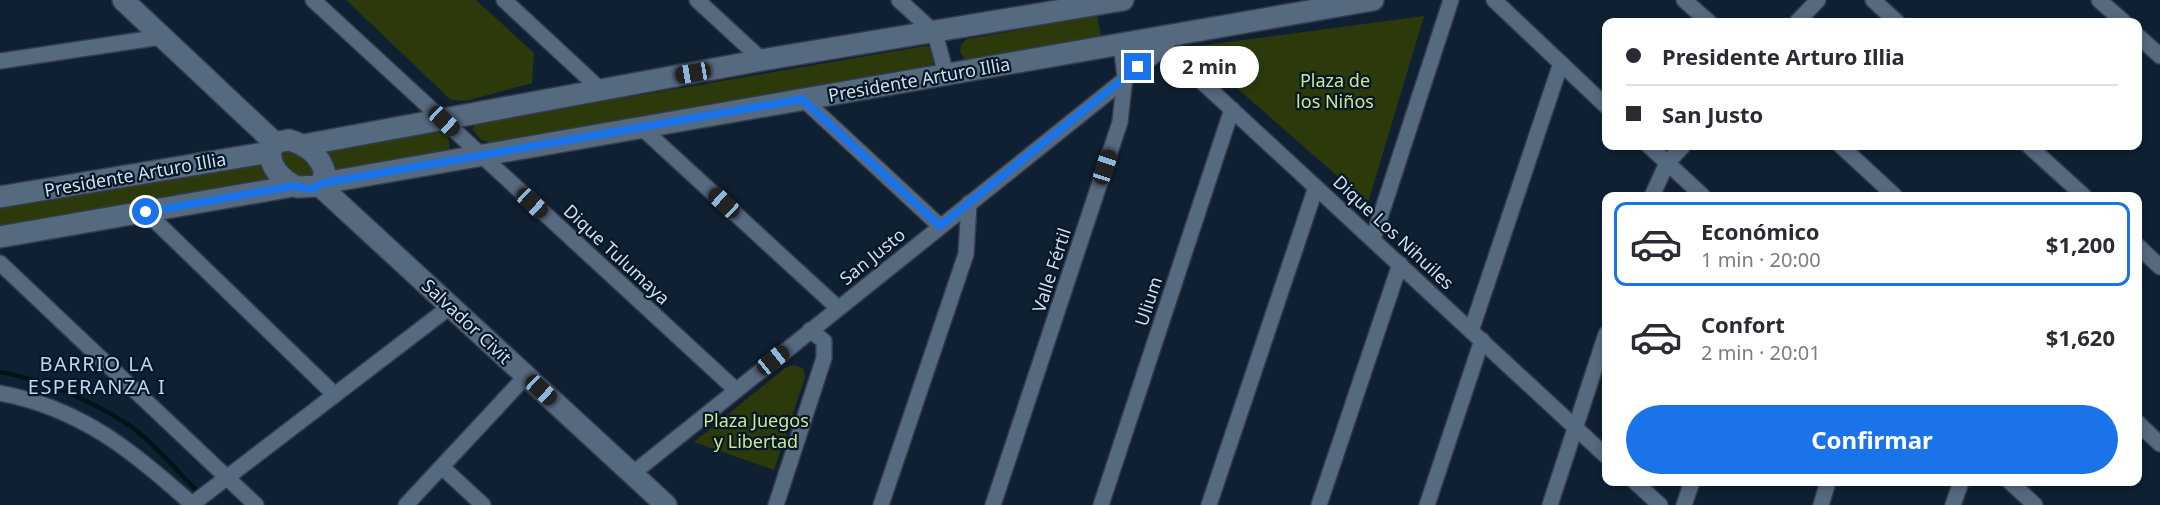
<!DOCTYPE html>
<html lang="es">
<head>
<meta charset="utf-8">
<style>
	:root { --surface:#fff; --page:#f2f2f3; --text:#2b2b33; --muted:#7c7c81; --line:#e1e1e2; --accent:#1a73e8 }
	body { margin:0; font-family:"Noto Sans",sans-serif; background:var(--page); color:var(--text); height:100vh; display:flex; flex-direction:column; font-size:22px; white-space:nowrap }
	* { box-sizing:border-box; margin:0 }
	p { font-size:20px; color:var(--muted) }
	.icon { flex:none; width:33px; height:33px; fill:none; stroke:currentColor; stroke-width:2; stroke-linecap:round; stroke-linejoin:round }
	.map { position:relative; flex:1; overflow:hidden }
	.side { position:absolute; left:1602px; top:192px; width:540px; height:294px; display:flex; flex-direction:column; background:var(--surface); border-radius:12px; box-shadow:0 3px 9px #0003 }
	.side>* { flex:none }
	.banner { position:absolute; left:1602px; top:18px; width:540px; height:132px; border-radius:12px; box-shadow:0 3px 9px #0003; display:grid; align-content:center; height:132px; padding:0 24px; background:var(--surface) }
	.end { position:absolute; width:27px; height:27px; margin:-14px; border:8px solid #1a73e8; background:#fff; box-shadow:0 0 0 3px #fff }
	.from { border-radius:50% }
	.bubble { position:absolute; height:42px; border-radius:21px; background:var(--surface); box-shadow:0 3px 9px #0003; font-size:20px; font-weight:700; line-height:42px; text-align:center }
	.car { position:absolute; width:18px; height:36px; margin:-18px -9px; border-radius:8px; box-shadow:0 0 4px 2px #0007; background:linear-gradient(#222 24%,#8ab4d8 0 40%,#222 0 76%,#8ab4d8 0 86%,#222 0) }
	.banner b { display:flex; align-items:center; gap:21px; height:57px; font-size:22px }
	.banner b+b { border-top:2px solid var(--line) }
	.banner i { width:15px; height:15px; background:var(--text) }
	ul { padding:10px 0 0; list-style:none }
	li { display:flex; align-items:center; gap:18px; height:84px; margin:0 12px 9px; padding:0 12px; border:3px solid transparent; border-radius:12px }
	li div { flex:1 }
	li b { display:block; font-size:22px }
	li em { font-style:normal; font-weight:700 }
	li.active { border-color:var(--accent) }
	li>.icon { width:54px; height:54px; stroke-width:1.5 }
	.button { display:flex; gap:12px; margin-top:auto; padding:12px 24px }
	.button a { flex:1; height:69px; border-radius:36px; background:var(--accent); color:#fff; font-size:24px; font-weight:700; line-height:69px; text-align:center }
	.map>svg:first-child { display:block }
	.green { fill:#2c390b }
	.lines { fill:none; stroke-linecap:round; stroke-linejoin:round }
	.stream { stroke:#001416; stroke-width:4.5 }
	.street-casing { stroke:#333c4c; stroke-width:18 }
	.secondary-casing { stroke:#333c4c; stroke-width:24 }
	.street { stroke:#55697f; stroke-width:15 }
	.secondary { stroke:#55697f; stroke-width:21 }
	.route { stroke:#1a73e8; stroke-width:8 }
	.labels { text-anchor:middle; dominant-baseline:central; stroke-width:4.5; stroke-linejoin:round; paint-order:stroke }
	.street-label { font-size:18px; fill:#d3deeb; stroke:#061728 }
	.park-label { font-size:18px; fill:#cce896; stroke:#061728 }
	.neighbourhood-label { font-size:20px; letter-spacing:1.5px; fill:#bfd6ef; stroke:#061728 }
</style>
</head>
<body>
<div class="map">
<svg width="2160" height="505" viewBox="0 0 2160 505">
	<rect width="100%" height="100%" fill="#0f2033"/>
	<g class="green">
		<path d="M346,0H476L534,53L532,83L466,101L451,100Z"/>
		<path d="M1097,16L1102,41L966,61L960,52L961,44L967,39Z"/>
		<path d="M1424,16L1368,203L1190,47Z"/>
		<path d="M925,46L932,48L935,61L930,67L494,143L481,140L472,129L477,123Z"/>
		<path d="M438,130L448,136L450,150L337,171L327,149Z"/>
		<path d="M288,148L309,161L316,177L296,178L282,164L280,151Z"/>
		<path d="M259,164L264,172L275,181L0,229V207Z"/>
		<path d="M794,365L803,368L805,377L774,470L694,442L785,368Z"/>
	</g>
	<g class="lines">
		<path class="stream" d="M0,372C40,379 93,401 127,424C149,438 177,471 197,491"/>
		<defs>
			<g id="street">
				<path d="M313,0L736,390"/>
				<path d="M504,0L601,90"/>
				<path d="M697,0L762,60"/>
				<path d="M899,0L935,33L946,74"/>
				<path d="M1494,0L1606,106"/>
				<path d="M1684,0L1709,22"/>
				<path d="M1873,0L1897,22"/>
				<path d="M2099,0L2124,22"/>
				<path d="M1797,22L1818,0"/>
				<path d="M2138,36L2160,56"/>
				<path d="M1159,42L1606,456"/>
				<path d="M0,61L161,37"/>
				<path d="M803,99L940,226"/>
				<path d="M642,128L838,308"/>
				<path d="M1649,146L1703,196"/>
				<path d="M1841,146L1895,196"/>
				<path d="M2029,146L2084,196"/>
				<path d="M1652,196L1667,163L1683,146"/>
				<path d="M146,212L335,395"/>
				<path d="M1373,239L1451,0"/>
				<path d="M2138,246L2160,267"/>
				<path d="M0,263L256,505"/>
				<path d="M1471,331L1561,63"/>
				<path d="M0,393C81,408 134,452 193,505"/>
				<path d="M2138,423L2160,444"/>
				<path d="M442,467L483,505"/>
				<path d="M632,474L1165,47"/>
				<path d="M1635,482L1660,505"/>
				<path d="M2010,482L2035,505"/>
				<path d="M191,505L451,306"/>
				<path d="M406,505L526,376"/>
				<path d="M776,505L824,358V341L810,330"/>
				<path d="M881,505L966,254L969,203"/>
				<path d="M993,505L1120,122L1125,77L1121,44"/>
				<path d="M1101,505L1232,109"/>
				<path d="M1209,505L1316,187"/>
				<path d="M1319,505L1400,264"/>
				<path d="M1427,505L1482,340"/>
				<path d="M1550,505L1606,334"/>
				<path d="M1684,505L1692,482"/>
				<path d="M1821,505L1828,482"/>
				<path d="M1953,505L1961,482"/>
			</g>
			<g id="secondary">
				<path d="M123,0L275,143"/>
				<path d="M289,140C307,145 320,155 325,173L320,186L297,187C282,180 266,165 272,147L278,142Z"/>
				<path d="M304,145L762,60L1123,0"/>
				<path d="M323,183L1373,0"/>
				<path d="M320,186L666,505"/>
				<path d="M0,197L270,152"/>
				<path d="M0,237L293,186"/>
			</g>
		</defs>
		<use href="#street" class="street-casing"/>
		<use href="#secondary" class="secondary-casing"/>
		<use href="#street" class="street"/>
		<use href="#secondary" class="secondary"/>
	</g>
	<g class="lines">
		<path class="route" d="M146,212L293,186L311,189L323,183L802,99L940,226L1138,67"/>
	</g>
	<g class="labels">
		<g class="street-label">
			<text transform="translate(919 79) rotate(-10)">Presidente Arturo Illia</text>
			<text transform="translate(135 174) rotate(-10)">Presidente Arturo Illia</text>
			<text transform="translate(1394 232) rotate(43)">Dique Los Nihuiles</text>
			<text transform="translate(617 254) rotate(43)">Dique Tulumaya</text>
			<text transform="translate(872 256) rotate(-39)">San Justo</text>
			<text transform="translate(1051 270) rotate(-72)">Valle Fértil</text>
			<text transform="translate(1148 301) rotate(-72)">Ulium</text>
			<text transform="translate(467 321) rotate(43)">Salvador Civit</text>
		</g>
		<g class="park-label">
			<text x="1335" y="80">Plaza de<tspan x="1335" dy="21">los Niños</tspan></text>
			<text x="756" y="420">Plaza Juegos<tspan x="756" dy="21">y Libertad</tspan></text>
		</g>
		<g class="neighbourhood-label">
			<text x="97" y="363">BARRIO LA<tspan x="97" dy="23">ESPERANZA I</tspan></text>
		</g>
	</g>
</svg>
<i class="end from" style="left:146px;top:212px"></i>
<i class="end" style="left:1138px;top:67px"></i>
<div class="bubble" style="left:1160px;top:46px;width:99px">2 min</div>
<i class="car" style="left:693px;top:73px;rotate:260deg"></i>
<i class="car" style="left:444px;top:121px;rotate:133deg"></i>
<i class="car" style="left:1105px;top:167px;rotate:18deg"></i>
<i class="car" style="left:532px;top:203px;rotate:133deg"></i>
<i class="car" style="left:724px;top:203px;rotate:313deg"></i>
<i class="car" style="left:773px;top:360px;rotate:51deg"></i>
<i class="car" style="left:541px;top:390px;rotate:133deg"></i>
<div class="banner">
<b><i class="from"></i>Presidente Arturo Illia</b>
<b><i></i>San Justo</b>
</div>
<section class="side">
<ul>
<li class="active"><svg class="icon" aria-label="car" viewBox="0 0 24 24"><path d="M5 17H2v-5l4-1 3-4h7l3 4 3 1v5h-3M9 17h6M6 11h13"/><circle cx="7" cy="17" r="2"/><circle cx="17" cy="17" r="2"/></svg><div><b>Económico</b><p>1 min · 20:00</p></div><em>$1,200</em></li>
<li><svg class="icon" aria-label="car" viewBox="0 0 24 24"><path d="M5 17H2v-5l4-1 3-4h7l3 4 3 1v5h-3M9 17h6M6 11h13"/><circle cx="7" cy="17" r="2"/><circle cx="17" cy="17" r="2"/></svg><div><b>Confort</b><p>2 min · 20:01</p></div><em>$1,620</em></li>
</ul>
<div class="button"><a>Confirmar</a></div>
</section>
</div>
</body>
</html>
